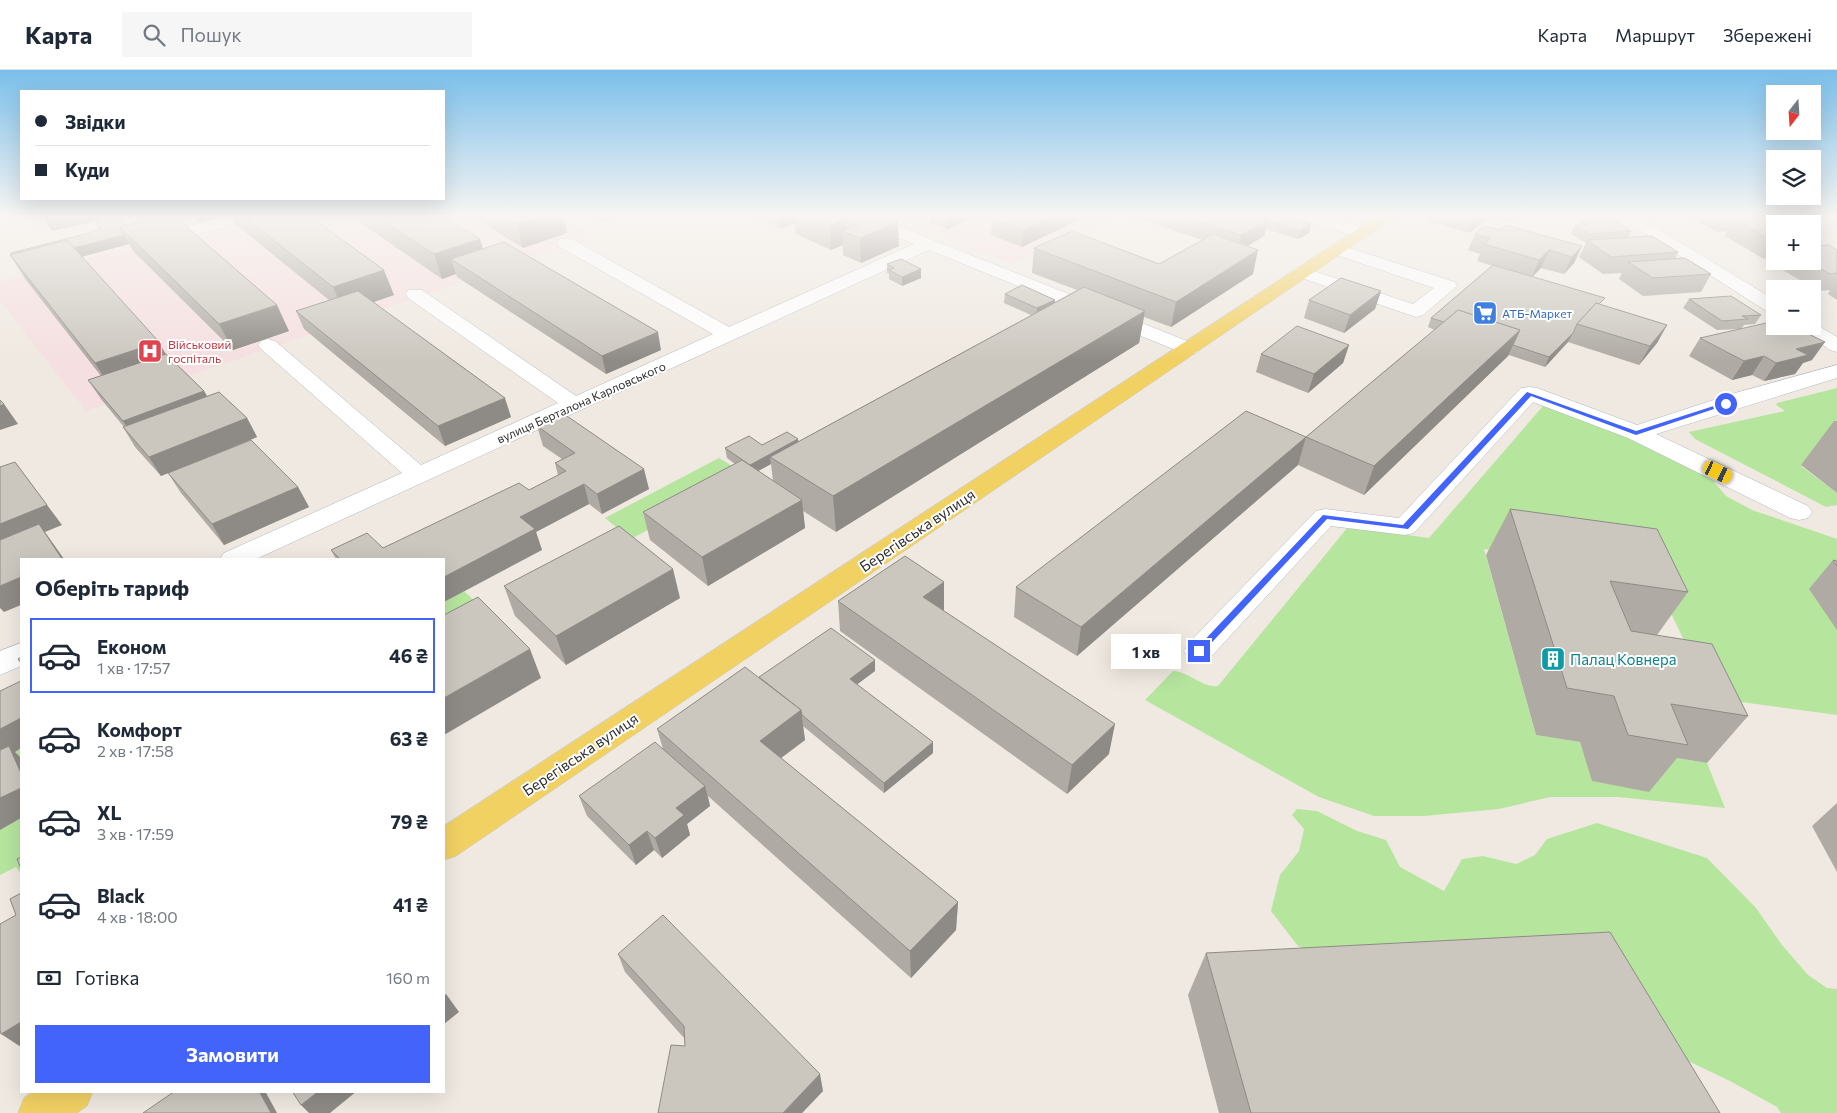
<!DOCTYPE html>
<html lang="uk">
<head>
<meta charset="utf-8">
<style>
	:root { --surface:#fff; --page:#f6f6f7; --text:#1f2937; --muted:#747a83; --line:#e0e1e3; --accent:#4264fb }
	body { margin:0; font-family:Commissioner,sans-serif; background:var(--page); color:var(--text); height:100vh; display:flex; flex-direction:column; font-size:19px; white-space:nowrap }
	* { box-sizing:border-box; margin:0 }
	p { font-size:16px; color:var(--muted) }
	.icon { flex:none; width:28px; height:28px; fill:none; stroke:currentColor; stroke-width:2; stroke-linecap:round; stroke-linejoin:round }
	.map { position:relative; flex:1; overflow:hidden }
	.sheet { position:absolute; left:20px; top:488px; width:425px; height:535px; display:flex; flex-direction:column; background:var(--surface); border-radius:0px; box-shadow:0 5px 20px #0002 }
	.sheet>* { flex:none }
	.guide { position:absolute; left:20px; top:20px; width:425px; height:110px; border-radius:0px; box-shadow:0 5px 20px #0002; display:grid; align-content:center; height:110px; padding:0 15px; background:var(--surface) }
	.needle { width:32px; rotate:197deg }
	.tools { position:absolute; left:1766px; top:15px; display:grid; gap:10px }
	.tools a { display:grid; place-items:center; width:55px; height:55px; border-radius:0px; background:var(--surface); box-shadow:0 5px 20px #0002; font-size:25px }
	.end { position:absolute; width:22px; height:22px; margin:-11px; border:6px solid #4264fb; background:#fff; box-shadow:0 0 0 2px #fff }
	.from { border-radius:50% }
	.bubble { position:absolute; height:35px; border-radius:0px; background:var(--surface); box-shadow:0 5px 20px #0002; font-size:16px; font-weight:700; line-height:35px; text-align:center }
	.car { position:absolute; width:15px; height:30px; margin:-15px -8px; border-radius:6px; box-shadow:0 0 4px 1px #0007; background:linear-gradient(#f5c518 24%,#345 0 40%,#f5c518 0 76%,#345 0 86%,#f5c518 0) }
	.guide b { display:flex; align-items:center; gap:18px; height:48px; font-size:19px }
	.guide b+b { border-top:1px solid var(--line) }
	.guide i { width:12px; height:12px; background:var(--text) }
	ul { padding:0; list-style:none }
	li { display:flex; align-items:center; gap:15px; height:75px; margin:0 10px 8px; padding:0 5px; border:2px solid transparent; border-radius:0px }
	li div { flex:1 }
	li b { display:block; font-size:19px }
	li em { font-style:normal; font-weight:700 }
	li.current { border-color:var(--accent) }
	li>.icon { width:45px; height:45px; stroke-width:1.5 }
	h2 { padding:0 15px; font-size:22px; line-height:60px }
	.pay { display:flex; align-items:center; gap:12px; height:55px; padding:0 15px; font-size:19px }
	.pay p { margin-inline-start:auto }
	.cta { display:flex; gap:10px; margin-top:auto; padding:10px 15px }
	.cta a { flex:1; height:58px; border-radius:0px; background:var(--accent); color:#fff; font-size:20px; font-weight:700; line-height:58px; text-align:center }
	header { display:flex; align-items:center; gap:30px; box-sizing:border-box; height:70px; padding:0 25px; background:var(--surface); border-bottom:1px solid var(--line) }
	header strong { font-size:24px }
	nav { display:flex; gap:28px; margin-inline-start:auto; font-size:18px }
	.search { width:350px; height:45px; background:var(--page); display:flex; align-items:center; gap:12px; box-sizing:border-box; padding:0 18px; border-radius:0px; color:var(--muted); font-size:19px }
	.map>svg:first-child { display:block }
	.medical { fill:#f5dfe0 }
	.green { fill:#b6e59e }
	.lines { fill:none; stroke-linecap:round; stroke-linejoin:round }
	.minor-casing { stroke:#b4b7c1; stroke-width:1 }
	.major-casing { stroke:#c9c9c9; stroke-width:1 }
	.minor { fill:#fff; fill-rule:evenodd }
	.major { fill:#f2d163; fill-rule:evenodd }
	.wall { fill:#afaba4; fill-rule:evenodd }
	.shaded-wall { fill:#8e8b86 }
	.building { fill:#cbc7bf; stroke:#8e8b86 }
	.route { fill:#4264fb }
	.labels { text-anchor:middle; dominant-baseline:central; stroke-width:4; stroke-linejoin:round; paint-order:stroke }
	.far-shop-label { font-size:12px; fill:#366cbe; stroke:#fff; text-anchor:start }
	.far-health-label { font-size:12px; fill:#be3a42; stroke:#fff; text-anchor:start }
	.far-street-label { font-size:12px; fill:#2e2e2e; stroke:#fff }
	.street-label { font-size:15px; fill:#2e2e2e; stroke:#fff }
	.culture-label { font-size:15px; fill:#0d838f; stroke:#fff; text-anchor:start }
</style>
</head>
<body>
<header>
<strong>Карта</strong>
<div class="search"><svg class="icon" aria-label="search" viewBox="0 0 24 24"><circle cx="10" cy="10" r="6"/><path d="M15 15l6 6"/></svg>Пошук</div>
<nav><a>Карта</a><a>Маршрут</a><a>Збережені</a></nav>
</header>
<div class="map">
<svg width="1837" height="1043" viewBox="0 0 1837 1043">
	<rect width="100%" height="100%" fill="#efe9e1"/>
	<g class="medical">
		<path d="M122,145H554L594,167L86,341L0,231V212L148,172Z"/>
		<path d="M888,145H1112L1012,194Z"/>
	</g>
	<g class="green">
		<path d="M1837,318V393L1801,396L1837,423V435L1826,437L1695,369L1689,362L1785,341L1776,335L1777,333Z"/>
		<path d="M1543,336L1620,363L1708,405L1726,426L1752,440L1837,469V645L1712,628L1651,502L1484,479L1536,665L1580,672L1593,711L1648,721L1634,681L1707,693L1725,738L1618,727H1550L1499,739L1424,746H1374L1319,727L1145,630L1173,601C1190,602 1202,618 1218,616L1348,457L1429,468Z"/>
		<path d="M719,388L748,406L631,469L605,448Z"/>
		<path d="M464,521L490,546L444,571V532Z"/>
		<path d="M21,678V804L16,797L0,805V689Z"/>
		<path d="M1297,739L1317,741L1357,761L1386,770L1400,797L1444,821L1462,789L1483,786L1516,794L1535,785L1547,769L1597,753L1707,788L1756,838L1782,875L1808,905L1827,918L1837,919V1043H1781L1777,1037L1730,1011L1684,989L1354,904L1298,876L1271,841L1280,805L1299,781L1304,759L1292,745Z"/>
	</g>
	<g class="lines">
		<defs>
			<g id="minor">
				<path d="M230,145H256L254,148L191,166L185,165L183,161L185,157Z"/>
				<path d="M848,145H870L1197,275L1200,279L1197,283L1190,285L1183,283L929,180L256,489H220L224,483L402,403L261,279L258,275L261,271L268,269L275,271L421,395L558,333L408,228L406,224L408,220H422L576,326L713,264L560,177L557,173L560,169H572L729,257L914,174L850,148Z"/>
				<path d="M1293,145H1319L1368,159L1370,163L1368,167L1362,168L1295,148Z"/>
				<path d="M1616,145H1635L1775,230V244L1768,242Z"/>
				<path d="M1337,174L1455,212L1457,216L1423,245L1416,247L1296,206L1293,202L1296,198L1302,197L1413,234L1434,218L1331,183L1328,179L1331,175Z"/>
				<path d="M1812,252L1837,267V282L1830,280L1795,256H1812Z"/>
				<path d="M1837,295V308L1656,364L1808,436L1812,442L1808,448L1799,450L1790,448L1628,368L1533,332L1414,463L1405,465L1331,456L1209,589L1199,592L1189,589L1184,581L1189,573L1316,441L1325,439L1399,448L1521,318L1529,317L1537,318L1637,355L1735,323Z"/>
				<path d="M21,573V596L0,605V581Z"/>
			</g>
			<g id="major">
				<path d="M1379,145H1398L456,786L444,790V756Z"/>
				<path d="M34,1021H93L87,1036L77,1043H18L24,1028Z"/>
			</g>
		</defs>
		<use href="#minor" class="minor-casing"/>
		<use href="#major" class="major-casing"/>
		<use href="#minor" class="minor"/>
		<use href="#major" class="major"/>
	</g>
	<g class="wall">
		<path d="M41,145H97L100,150L52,161Z"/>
		<path d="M192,145H230L200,153L193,147Z"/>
		<path d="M230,145H308L394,225L374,232L511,347L445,376L304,259L296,241L329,230L234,153Z"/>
		<path d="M349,145H440L483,179L661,280L606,304L457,207L456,204L442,209Z"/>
		<path d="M470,145H563L567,163L523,178Z"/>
		<path d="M592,145H619L603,151Z"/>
		<path d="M752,145H881L899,176L861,193L843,185V175L831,180L796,164L795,153L781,158Z"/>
		<path d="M930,145H969L968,150L947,159L930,153Z"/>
		<path d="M1089,145L1022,177L991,165L992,149Z"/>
		<path d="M1129,145H1253L1309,163L1298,169L1266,159L1264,166L1248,176L1253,204L1171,257L1144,247L1139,273L836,462L803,441L805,458L708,516L650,470L643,442L735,394L727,388L725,378L798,372L1031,245L1004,233L1005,224L1055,232L1077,220L1032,203L1034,178L1159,194L1202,170ZM771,394L773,411L758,401Z"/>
		<path d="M1431,145H1519L1510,152L1490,146L1469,163L1429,151Z"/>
		<path d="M1688,145H1761L1759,148L1775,154V188L1764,189L1725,166L1728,161L1717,162Z"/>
		<path d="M1583,149L1631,161L1628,168L1678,182L1675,189L1711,204L1701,222L1643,226L1619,209L1622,203L1603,204L1579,187L1586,173L1571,164L1575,155H1580Z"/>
		<path d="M96,153L128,155L289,261L233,280L133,181L129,174L81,187L166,284L204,321L207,326L247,348L257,367L221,382L298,417L309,437L224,475L181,423L168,403L161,406L135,377L123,357H124L101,329L88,310L101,306L26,210L10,185L89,163L99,159Z"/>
		<path d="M1500,160L1582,176L1574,193L1564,204L1541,198L1532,207L1602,235L1667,255L1657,273L1639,295L1568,272L1545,297L1509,285L1508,286L1364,425L1298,395L1077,586L1014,547L1016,517L1306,367L1435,260L1428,257L1431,248L1493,196L1477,191L1480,184L1468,180L1475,164Z"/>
		<path d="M1812,166L1819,170L1814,176L1837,180V230L1828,224L1830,220L1819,221L1774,195L1776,191H1812Z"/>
		<path d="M887,194L921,199V208L902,216L889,209V204L887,203Z"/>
		<path d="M1381,221L1375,239L1344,263L1304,248L1309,230Z"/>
		<path d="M1689,229L1761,245L1755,254L1744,255L1742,258L1812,290L1803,293L1795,304L1764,311L1752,305L1732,310L1689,286L1700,268L1740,259L1717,260L1683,238Z"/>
		<path d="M1349,275L1343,293L1308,323L1256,302L1261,284Z"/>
		<path d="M1834,351H1837V423L1801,395Z"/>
		<path d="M537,356L649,419L602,444L589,434L536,462L542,480L444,489H336L331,480L383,478L529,420L558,405L555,393L562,389L543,376Z"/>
		<path d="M1510,439L1688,522L1657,565L1748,646L1707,693L1677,688L1649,722L1592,711L1580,672L1536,665L1486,485Z"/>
		<path d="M1833,490L1837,491V560L1809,519Z"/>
		<path d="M504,516L680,528L566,595L515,546Z"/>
		<path d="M838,531L944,541L1109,684L1067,724L840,561Z"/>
		<path d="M875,601L857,614L933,683L884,723L803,656L805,670L781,688L958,832L956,860L911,908L708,726L710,736L687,754L690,765L662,788L654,780L636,795L587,746L579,726L663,679L657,659L759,607Z"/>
		<path d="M1837,733V802L1812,756Z"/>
		<path d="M1206,883L1720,1043H1219L1188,925Z"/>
		<path d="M618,884L823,1021L802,1043H658L685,976L684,968L625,902Z"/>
	</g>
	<g class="shaded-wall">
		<path d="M42,145H97L100,150L52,161Z"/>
		<path d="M196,145H230L200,153Z"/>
		<path d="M545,145H563L567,163L523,178L517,154Z"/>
		<path d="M602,145H619L603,151Z"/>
		<path d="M780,145H794L795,153L781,158Z"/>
		<path d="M960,145H969L968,150L947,159V151Z"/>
		<path d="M1056,145H1089L1022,177L1023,160Z"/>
		<path d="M1477,145H1490L1489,148L1469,163L1476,146Z"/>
		<path d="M1513,145H1519L1510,152Z"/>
		<path d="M845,149L846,163L842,161L843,175L831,180L830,156Z"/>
		<path d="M1268,150L1264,166L1237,182L1241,165Z"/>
		<path d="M898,152L899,176L861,193L860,168Z"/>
		<path d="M1311,154L1309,163L1298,169L1300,161Z"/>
		<path d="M124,165L129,174L25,202L19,193Z"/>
		<path d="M480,169L488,194L451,189L456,204L442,209L434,184Z"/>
		<path d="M1582,176L1574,193L1564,204L1572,187Z"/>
		<path d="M1258,180L1253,204L1171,257L1176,232Z"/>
		<path d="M1549,180L1541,198L1532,207L1539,190Z"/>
		<path d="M921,199V208L902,216V207Z"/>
		<path d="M384,200L394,225L344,242L333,217Z"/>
		<path d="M1381,221L1375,239L1344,263L1350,245Z"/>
		<path d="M1055,230L1054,239L1036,248L1037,238Z"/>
		<path d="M277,235L289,261L233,280L219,254Z"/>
		<path d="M1145,241L1139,273L836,462L833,426Z"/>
		<path d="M1667,255L1657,273L1639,295L1650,276Z"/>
		<path d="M1520,260L1508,286L1364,425L1374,396Z"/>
		<path d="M658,262L661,280L606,304L602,286Z"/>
		<path d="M1573,263L1568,272L1545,297L1549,287Z"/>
		<path d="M159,272L174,299L112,320L95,293Z"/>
		<path d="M1825,272L1812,290L1803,293L1795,304L1764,311L1776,293L1796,279Z"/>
		<path d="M1349,275L1343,293L1308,323L1314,304Z"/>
		<path d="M1764,286L1752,305L1732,310L1744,291Z"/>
		<path d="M204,321L215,340L136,370L123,351Z"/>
		<path d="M505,328L511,347L445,376L438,356Z"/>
		<path d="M4,334L18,354L0,360V336Z"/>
		<path d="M247,348L257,367L161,406L149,387Z"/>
		<path d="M1306,367L1298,395L1077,586L1081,557Z"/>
		<path d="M798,369L799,379L770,387L771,394L751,405L750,395Z"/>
		<path d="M15,392L62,455L45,462L64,489L0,471V454Z"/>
		<path d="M644,399L649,419L602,444L597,424Z"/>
		<path d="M584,414L589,434L536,462L542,480L444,532V507L520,447Z"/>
		<path d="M298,417L309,437L224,475L212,454Z"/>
		<path d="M802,430L805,458L708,516L702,487Z"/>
		<path d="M673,499L680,528L566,595L556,566Z"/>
		<path d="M21,507V535L4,542L0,538V516Z"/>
		<path d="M944,512V541L923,527Z"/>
		<path d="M530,579L541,608L444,665V628Z"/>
		<path d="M875,590V601L851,619L850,609Z"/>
		<path d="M801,640L805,670L765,700L760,671Z"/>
		<path d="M21,648V678L15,682L21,688V703L0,688V659Z"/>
		<path d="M1115,654L1109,684L1067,724L1072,695Z"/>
		<path d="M933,672V683L884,723V713Z"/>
		<path d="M705,716L710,736L687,754L690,765L662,788L655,768L676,738Z"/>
		<path d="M21,718V748L0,760V728Z"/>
		<path d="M647,761L654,780L636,795L629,775Z"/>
		<path d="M958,832L956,860L911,908L910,881Z"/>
		<path d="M446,924L459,942L444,954V926Z"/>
		<path d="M21,952V977L1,964Z"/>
		<path d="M820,1004L823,1021L802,1043H783Z"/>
		<path d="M259,1021H265L277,1043H271Z"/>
		<path d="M319,1021H357L330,1043H309L301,1035Z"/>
	</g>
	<g class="building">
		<path d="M166,145H173L277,235L219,254L120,157Z"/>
		<path d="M242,145H308L384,200L333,217Z"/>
		<path d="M374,145H440L480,169L434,184Z"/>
		<path d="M502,145H545L517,154Z"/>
		<path d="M804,145H881L898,152L860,168L842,161L858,155L845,149L830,156Z"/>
		<path d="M932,145H960L947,151Z"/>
		<path d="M1000,145H1056L1023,160L992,149Z"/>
		<path d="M1180,145H1253L1268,150L1241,165Z"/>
		<path d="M1265,145H1281L1311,154L1300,161L1261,148Z"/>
		<path d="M120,147L128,155L120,157L124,165L74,178L67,170L12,185L11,183L89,163L101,158L96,153Z"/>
		<path d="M1609,147L1631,161L1589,164L1575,155L1591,154L1583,149Z"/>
		<path d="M1777,147L1789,154H1775V172H1774L1735,150Z"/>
		<path d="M1505,155L1582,176L1572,187L1549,180L1539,190L1484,174L1491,168L1475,164L1484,156L1500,160Z"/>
		<path d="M1072,161L1159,194L1213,164L1258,180L1176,232L1034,178Z"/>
		<path d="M1652,166L1678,182L1611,187L1587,170Z"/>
		<path d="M1812,166L1819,170H1812Z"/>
		<path d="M67,170L159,272L95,293L10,185Z"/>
		<path d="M504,172L658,262L602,286L451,189Z"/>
		<path d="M1829,175L1837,180V203L1830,204L1808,191H1812V176Z"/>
		<path d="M1685,188L1711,204L1653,208L1628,192Z"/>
		<path d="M901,189L921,199L902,207L889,200L894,198L887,194Z"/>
		<path d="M1493,195L1605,228L1599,234L1596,233L1577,254L1573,263L1549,287L1513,275L1520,260L1458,240L1444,252L1431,248Z"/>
		<path d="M1341,208L1381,221L1350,245L1309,230Z"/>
		<path d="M1022,215L1055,230L1037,238L1005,224Z"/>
		<path d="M1084,217L1145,241L833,426L770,387Z"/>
		<path d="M358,221L505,328L438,356L296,241Z"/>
		<path d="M1731,226L1761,245L1742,246L1748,249L1722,251L1689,229Z"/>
		<path d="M1596,233L1667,255L1650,276L1577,254Z"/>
		<path d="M1458,240L1520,260L1374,396L1306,367Z"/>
		<path d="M1775,251V256H1792L1825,272L1796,279L1808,285L1776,293L1764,286L1744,291L1700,268Z"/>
		<path d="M1297,256L1349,275L1314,304L1261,284Z"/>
		<path d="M166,284L204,321L123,351L88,310Z"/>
		<path d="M219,322L247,348L149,387L123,357Z"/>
		<path d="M0,330L4,334L0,336Z"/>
		<path d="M1246,341L1306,367L1081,557L1016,517Z"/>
		<path d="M564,344L644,399L597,424L584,414L520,447L535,459L444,507V489H340L331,480L367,463L383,478L519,413L529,420L566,401L555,393L575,383L537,356Z"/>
		<path d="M787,362L798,369L750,395L725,378L749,366L762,375Z"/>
		<path d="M251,370L298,417L212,454L168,403Z"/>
		<path d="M742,390L802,430L702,487L643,442Z"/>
		<path d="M15,392L47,435L0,454V397Z"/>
		<path d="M1510,439L1657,459L1688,522L1610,511L1631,561L1712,574L1748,646L1671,634L1688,675L1628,665L1614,626L1567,618Z"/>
		<path d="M39,454L62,489H21V507L0,516V470Z"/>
		<path d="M619,456L673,499L556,566L504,516Z"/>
		<path d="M905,486L944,512L923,527L1115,654L1072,695L838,531Z"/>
		<path d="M1833,490L1837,491V496Z"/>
		<path d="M478,527L530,579L444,628V545Z"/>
		<path d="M831,558L875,590L850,609L933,672L884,713L802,645L801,640L759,607Z"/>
		<path d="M21,587V593L18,589Z"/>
		<path d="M745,597L801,640L760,671L958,832L910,881L657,659Z"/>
		<path d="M21,611V648L0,659V621Z"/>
		<path d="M655,672L705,716L676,738L684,745L655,768L647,761L629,775L579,726Z"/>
		<path d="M9,676L21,703V718L0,728V680Z"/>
		<path d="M21,787V799L17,789Z"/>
		<path d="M21,823V952L1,964L0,960V854L16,845L10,829Z"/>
		<path d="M663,845L820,1004L783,1043H658L671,975L685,976L684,956L618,884Z"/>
		<path d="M1610,862L1720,1043H1251L1206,883Z"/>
		<path d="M175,1021H259L271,1043H143Z"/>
		<path d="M292,1021H319L301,1035Z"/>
	</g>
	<linearGradient id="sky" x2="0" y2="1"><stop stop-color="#7abfeb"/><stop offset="0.5" stop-color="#f8f5f2"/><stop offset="1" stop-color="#f8f5f2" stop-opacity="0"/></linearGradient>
	<rect width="1837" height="291" fill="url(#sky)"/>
	<path class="route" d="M1527,322L1636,361L1723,333L1729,334L1636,365L1531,326L1408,459L1327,449L1202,583H1196V579L1323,445L1403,455Z"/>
	<defs>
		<symbol id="supermarket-square" viewBox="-11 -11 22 22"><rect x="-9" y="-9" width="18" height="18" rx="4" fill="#3f7fe0" stroke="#fff"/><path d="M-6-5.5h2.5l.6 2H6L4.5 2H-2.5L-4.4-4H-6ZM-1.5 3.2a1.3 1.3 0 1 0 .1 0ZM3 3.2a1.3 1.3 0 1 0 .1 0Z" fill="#fff"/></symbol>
		<symbol id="hospital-square" viewBox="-11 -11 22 22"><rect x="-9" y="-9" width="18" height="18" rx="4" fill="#e0444e" stroke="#fff"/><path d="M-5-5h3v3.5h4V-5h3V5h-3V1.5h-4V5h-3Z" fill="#fff"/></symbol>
		<symbol id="building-square" viewBox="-11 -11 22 22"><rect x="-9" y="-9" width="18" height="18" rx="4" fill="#0f9aa8" stroke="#fff"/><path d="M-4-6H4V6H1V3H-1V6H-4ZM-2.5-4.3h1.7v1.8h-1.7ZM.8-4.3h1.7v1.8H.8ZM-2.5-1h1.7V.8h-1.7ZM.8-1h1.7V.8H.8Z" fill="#fff"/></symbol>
	</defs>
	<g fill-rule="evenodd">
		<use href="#supermarket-square" x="1471" y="229" width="28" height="28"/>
		<use href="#hospital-square" x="136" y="267" width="28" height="28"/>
		<use href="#building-square" x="1539" y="575" width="28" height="28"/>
	</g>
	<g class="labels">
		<g class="far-shop-label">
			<text x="1502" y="243">АТБ-Маркет</text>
		</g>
		<g class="far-health-label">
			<text x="168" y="274">Військовий<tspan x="168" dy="14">госпіталь</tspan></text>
		</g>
		<g class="far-street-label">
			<text transform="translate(581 332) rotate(-24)">вулиця Берталона Карловського</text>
		</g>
		<g class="street-label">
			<text transform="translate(917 460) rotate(-34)">Берегівська вулиця</text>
			<text transform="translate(580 684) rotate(-34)">Берегівська вулиця</text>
		</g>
		<g class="culture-label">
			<text x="1570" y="589">Палац Ковнера</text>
		</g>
	</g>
</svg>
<div class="tools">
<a><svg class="needle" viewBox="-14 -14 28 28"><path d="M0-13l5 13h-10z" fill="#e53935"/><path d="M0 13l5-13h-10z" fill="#747a83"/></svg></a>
<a><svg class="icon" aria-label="layers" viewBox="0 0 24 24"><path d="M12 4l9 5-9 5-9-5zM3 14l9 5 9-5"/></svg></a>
<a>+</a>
<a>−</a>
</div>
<i class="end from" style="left:1726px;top:334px"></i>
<i class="end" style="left:1199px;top:581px"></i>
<div class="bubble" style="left:1111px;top:564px;width:70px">1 хв</div>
<i class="car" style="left:1718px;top:402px;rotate:116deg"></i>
<div class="guide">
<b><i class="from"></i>Звідки</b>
<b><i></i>Куди</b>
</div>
<section class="sheet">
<h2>Оберіть тариф</h2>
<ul>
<li class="current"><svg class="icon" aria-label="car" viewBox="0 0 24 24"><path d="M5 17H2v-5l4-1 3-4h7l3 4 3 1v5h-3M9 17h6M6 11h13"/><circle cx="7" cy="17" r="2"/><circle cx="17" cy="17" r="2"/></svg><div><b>Економ</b><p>1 хв · 17:57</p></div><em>46 ₴</em></li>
<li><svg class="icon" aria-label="car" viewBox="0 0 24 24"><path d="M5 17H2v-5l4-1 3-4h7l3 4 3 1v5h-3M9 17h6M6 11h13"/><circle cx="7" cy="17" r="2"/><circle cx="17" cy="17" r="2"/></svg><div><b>Комфорт</b><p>2 хв · 17:58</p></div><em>63 ₴</em></li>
<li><svg class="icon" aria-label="car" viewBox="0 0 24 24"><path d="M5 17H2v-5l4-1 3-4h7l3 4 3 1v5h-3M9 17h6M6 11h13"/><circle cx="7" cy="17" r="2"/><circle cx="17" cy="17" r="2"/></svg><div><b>XL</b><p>3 хв · 17:59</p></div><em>79 ₴</em></li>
<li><svg class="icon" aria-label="car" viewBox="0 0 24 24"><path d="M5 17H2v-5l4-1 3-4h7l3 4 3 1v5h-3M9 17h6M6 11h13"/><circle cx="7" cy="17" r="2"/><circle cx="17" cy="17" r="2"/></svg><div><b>Black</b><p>4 хв · 18:00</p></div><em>41 ₴</em></li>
</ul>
<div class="pay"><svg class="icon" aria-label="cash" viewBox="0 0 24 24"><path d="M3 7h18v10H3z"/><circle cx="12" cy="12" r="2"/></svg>Готівка<p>160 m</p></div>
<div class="cta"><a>Замовити</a></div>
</section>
</div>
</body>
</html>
